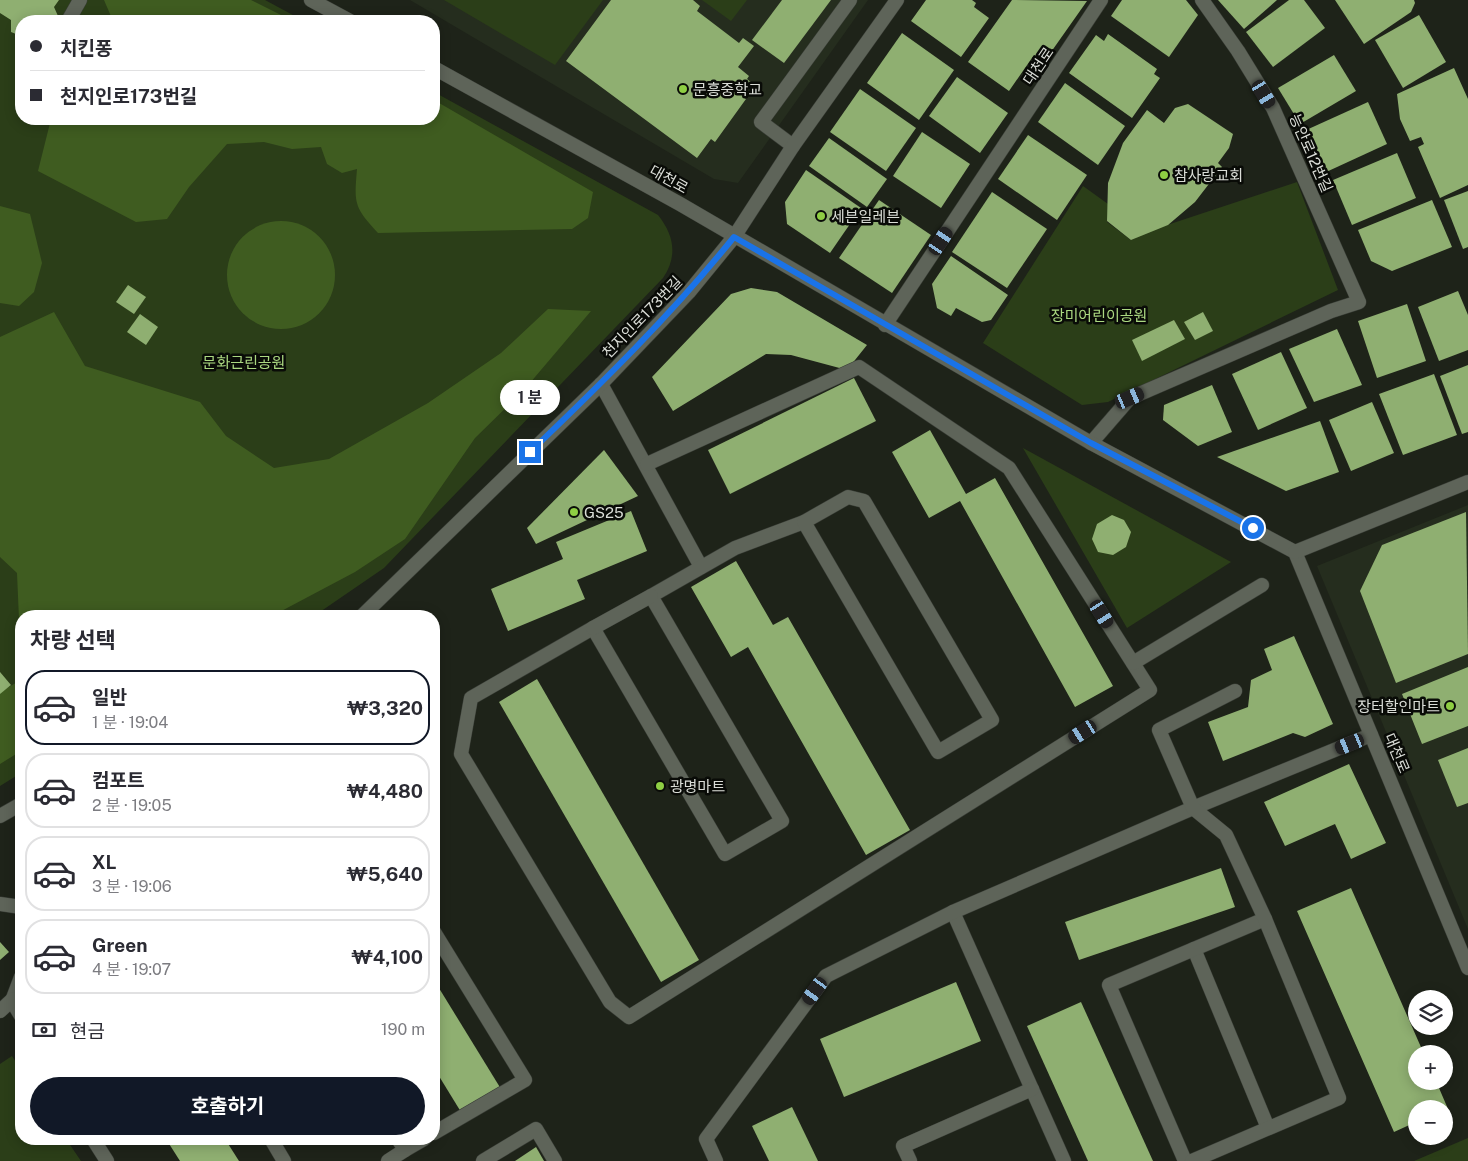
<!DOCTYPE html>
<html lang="ko">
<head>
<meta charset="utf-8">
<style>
	:root { --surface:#fff; --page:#f2f2f3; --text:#2b2b33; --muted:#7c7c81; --line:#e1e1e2; --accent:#111827 }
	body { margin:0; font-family:"Public Sans","Noto Sans KR",sans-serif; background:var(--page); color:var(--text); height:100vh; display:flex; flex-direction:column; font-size:19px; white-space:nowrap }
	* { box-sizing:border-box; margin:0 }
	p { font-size:16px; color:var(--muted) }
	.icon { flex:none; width:28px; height:28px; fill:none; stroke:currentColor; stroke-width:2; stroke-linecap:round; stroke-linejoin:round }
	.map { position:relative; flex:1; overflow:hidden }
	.sheet { position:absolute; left:15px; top:610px; width:425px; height:535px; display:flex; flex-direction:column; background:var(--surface); border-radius:20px; box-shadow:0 2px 12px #0003 }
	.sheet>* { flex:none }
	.hud { position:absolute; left:15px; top:15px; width:425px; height:110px; border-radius:20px; box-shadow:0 2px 12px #0003; display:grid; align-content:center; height:110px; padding:0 15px; background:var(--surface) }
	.buttons { position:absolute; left:1408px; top:990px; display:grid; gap:10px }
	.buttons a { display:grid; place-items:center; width:45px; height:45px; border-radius:50%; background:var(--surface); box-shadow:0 2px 12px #0003; font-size:25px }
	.end { position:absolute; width:22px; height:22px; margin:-11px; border:6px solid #1a73e8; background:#fff; box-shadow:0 0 0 2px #fff }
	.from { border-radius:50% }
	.bubble { position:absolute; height:35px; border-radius:18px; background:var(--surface); box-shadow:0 2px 12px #0003; font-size:16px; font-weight:700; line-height:35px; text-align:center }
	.car { position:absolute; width:15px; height:30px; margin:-15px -8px; border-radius:6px; box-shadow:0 0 4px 1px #0007; background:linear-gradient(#222 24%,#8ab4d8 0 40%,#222 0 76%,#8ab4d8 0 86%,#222 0) }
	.hud b { display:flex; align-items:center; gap:18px; height:48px; font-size:19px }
	.hud b+b { border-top:1px solid var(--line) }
	.hud i { width:12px; height:12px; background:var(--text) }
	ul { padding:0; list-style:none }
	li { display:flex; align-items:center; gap:15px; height:75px; margin:0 10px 8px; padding:0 5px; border:2px solid var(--line); border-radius:20px }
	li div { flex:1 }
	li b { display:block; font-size:19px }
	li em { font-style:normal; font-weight:700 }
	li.active { border-color:var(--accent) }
	li>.icon { width:45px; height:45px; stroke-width:1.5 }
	h2 { padding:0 15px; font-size:22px; line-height:60px }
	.pay { display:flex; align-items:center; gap:12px; height:55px; padding:0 15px; font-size:19px }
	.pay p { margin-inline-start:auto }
	.action { display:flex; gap:10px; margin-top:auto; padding:10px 15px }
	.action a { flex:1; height:58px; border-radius:30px; background:var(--accent); color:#fff; font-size:20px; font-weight:700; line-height:58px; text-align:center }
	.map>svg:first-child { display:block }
	.built { fill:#252d1e }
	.green { fill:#2b3e18 }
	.forest { fill:#3f5c20 }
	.building { fill:#8faf71 }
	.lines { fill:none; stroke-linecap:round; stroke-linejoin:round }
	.service-casing { stroke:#3a3e37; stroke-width:15 }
	.minor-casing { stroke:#3a3e37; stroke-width:15 }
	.tertiary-casing { stroke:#3a3e37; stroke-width:15 }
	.service { stroke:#5e6459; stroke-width:14 }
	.minor { stroke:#5e6459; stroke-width:14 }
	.tertiary { stroke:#5e6459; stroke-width:14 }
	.route { stroke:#1a73e8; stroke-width:6 }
	.poi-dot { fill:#8ece43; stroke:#090b07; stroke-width:2 }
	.labels { text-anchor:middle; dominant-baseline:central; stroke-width:5; stroke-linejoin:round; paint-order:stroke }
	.street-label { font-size:15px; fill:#daddd7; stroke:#090b07 }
	.poi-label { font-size:15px; fill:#daddd7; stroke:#090b07; text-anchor:start }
	.park-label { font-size:15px; fill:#abd881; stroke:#090b07 }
</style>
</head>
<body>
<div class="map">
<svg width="1468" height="1161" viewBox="0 0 1468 1161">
	<rect width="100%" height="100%" fill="#1e2319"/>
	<g class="built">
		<path d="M410,0H868L738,183L714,179Z"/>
		<path d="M1468,505V929L1317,566Z"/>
	</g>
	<g class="green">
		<path d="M0,0H265L304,21H21V119H434V92L658,215C674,235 678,256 663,278L384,568L314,616H21V773L0,786Z"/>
		<path d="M444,0H603L555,65Z"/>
		<path d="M702,0H747L731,21Z"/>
		<path d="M1297,182L1338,290L1108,402L1082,405L983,343L1083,186L1108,204L1107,222L1131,240L1149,231Z"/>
		<path d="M1023,448L1231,562L1127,628Z"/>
		<path d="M12,1056L21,1070V1139H66L81,1161H0V1064Z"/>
		<path d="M1468,1138V1161H1414Z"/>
	</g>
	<g class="forest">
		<path d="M104,0H251L293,21H113Z"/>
		<path d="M434,100L593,192L588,218L572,229L378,233C354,207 354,204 357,169L342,173L327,164L321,147L292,149L264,142L227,144L189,187L167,219L136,222L38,171L51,119H434Z"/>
		<path d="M0,206L30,214L42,263L34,292L19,306L0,303Z"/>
		<circle cx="281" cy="275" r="54"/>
		<path d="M548,309L591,311L524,390L475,438L405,539L355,572L272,616H21V665L17,573L0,557V337L54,312L85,366L200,402L226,436L274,468L329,459L428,403L501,353Z"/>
		<path d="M21,680V751L0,764V692Z"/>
	</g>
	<g class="building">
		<path d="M0,0H59L54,7L58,16L55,21H21V36L11,32V20L0,13Z"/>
		<path d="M611,0H693L700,6L697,11L739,43L743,38L754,46L738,67L749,76L747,79L752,83L742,96L746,99L715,142L711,139L697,158L566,61Z"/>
		<path d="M782,0H831L784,63L752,40Z"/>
		<path d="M926,0H972L976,3L974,7L989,18L961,57L911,21Z"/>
		<path d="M1012,0L1087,1L1044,62L1034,55L1009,91L968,62Z"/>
		<path d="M1122,0H1186L1198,15L1169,57L1111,16Z"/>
		<path d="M1218,0H1277L1244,29Z"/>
		<path d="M1289,0H1304L1325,28L1273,67L1246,32Z"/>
		<path d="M1335,0H1414L1415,3L1411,12L1364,44Z"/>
		<path d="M1419,15L1446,62L1403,88L1375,40Z"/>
		<path d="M902,33L954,70L919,120L867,83Z"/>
		<path d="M1108,34L1157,69L1154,74L1160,78L1132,118L1069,73L1096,35L1104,41Z"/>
		<path d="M1334,55L1356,91L1300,124L1278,88Z"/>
		<path d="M1454,68L1468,99V185L1440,198L1418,147L1424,144L1421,137L1410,141L1400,119L1397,94Z"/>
		<path d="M957,77L1008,113L980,153L929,116Z"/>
		<path d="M1065,83L1125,126L1098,165L1038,122Z"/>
		<path d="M860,89L916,128L886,171L830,132Z"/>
		<path d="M1368,102L1387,144L1324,173L1304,131Z"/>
		<path d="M1188,104L1233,134L1229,148L1218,163L1222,167L1195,202L1168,225L1131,240L1107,221L1108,183L1123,143L1147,110L1164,123L1175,108Z"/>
		<path d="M922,132L970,164L941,208L893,176Z"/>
		<path d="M1028,135L1087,175L1057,220L998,179Z"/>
		<path d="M829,138L887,179L867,207L809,166Z"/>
		<path d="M1397,153L1416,198L1352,225L1333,180Z"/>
		<path d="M806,170L861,208L830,253L787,224L785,202Z"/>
		<path d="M1468,191V247L1463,249L1444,200Z"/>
		<path d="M992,192L1047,229L1007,288L952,252Z"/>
		<path d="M879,200L931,235L892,293L839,258Z"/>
		<path d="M1432,200L1452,247L1392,271L1371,261L1358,230Z"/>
		<path d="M951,256L1008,295L991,320L982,322L956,308L951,316L937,308L932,284Z"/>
		<path d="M128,285L146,297L134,314L116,302Z"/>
		<path d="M751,288L777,292L867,345L847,370L791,355L766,354L673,411L652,377L731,294Z"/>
		<path d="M1458,291L1468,315V350L1439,361L1418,307Z"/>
		<path d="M1407,304L1426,361L1377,378L1358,321Z"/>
		<path d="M1203,312L1213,331L1195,340L1184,322Z"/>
		<path d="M140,314L158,327L146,345L127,332Z"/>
		<path d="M1174,320L1185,339L1142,361L1132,340Z"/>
		<path d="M1337,329L1362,385L1314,402L1289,349Z"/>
		<path d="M1281,352L1307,408L1258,430L1232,374Z"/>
		<path d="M1468,365V432L1462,434L1440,376Z"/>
		<path d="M1434,374L1457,435L1403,455L1379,394Z"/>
		<path d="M854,378L876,421L730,494L708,450Z"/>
		<path d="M1212,385L1232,432L1198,446L1163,420L1164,405Z"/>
		<path d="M1372,402L1394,453L1351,471L1329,420Z"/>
		<path d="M1320,421L1339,472L1286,491L1217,457Z"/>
		<path d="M930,430L966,494L995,478L1113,686L1075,707L960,501L929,518L892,452Z"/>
		<path d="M604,450L638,496L536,544L527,528Z"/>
		<path d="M631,511L647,551L577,580L585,599L508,631L491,589L563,559L556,542Z"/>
		<path d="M1466,512L1468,654L1396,683L1360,591L1382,545Z"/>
		<path d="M1112,515L1124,520L1131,532L1126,547L1113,555L1098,552L1092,539L1097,524Z"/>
		<path d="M736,561L773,625L788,617L910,830L866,855L748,647L731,657L691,587Z"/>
		<path d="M1294,636L1333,724L1305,737L1293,733L1223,761L1208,722L1248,707L1251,680L1272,670L1264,649Z"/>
		<path d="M1468,667V726L1422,744L1402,694Z"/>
		<path d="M0,672L11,685L0,694Z"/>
		<path d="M537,679L699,960L661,982L499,702Z"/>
		<path d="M1468,748V803L1457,807L1438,760Z"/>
		<path d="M1349,764L1386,843L1351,859L1335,824L1285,846L1264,802Z"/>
		<path d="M1221,868L1235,907L1079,960L1065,922Z"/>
		<path d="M1351,888L1424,1054H1416V1081H1436L1448,1109L1444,1111V1109H1416V1122L1394,1132L1297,911Z"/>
		<path d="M0,942L9,952L0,960Z"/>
		<path d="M434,980L501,1089L461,1112L434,1068Z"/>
		<path d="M956,982L981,1041L844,1097L820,1039Z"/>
		<path d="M1081,1002L1153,1161H1088L1027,1026Z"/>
		<path d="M792,1107L818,1161H769L752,1126Z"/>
		<path d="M166,1139H225L239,1161H180Z"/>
		<path d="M536,1147L544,1161H515Z"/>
	</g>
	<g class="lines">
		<defs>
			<g id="service">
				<path d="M68,21L80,0"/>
				<path d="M793,146L761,122L850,0"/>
				<path d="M885,325L1101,0"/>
				<path d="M601,384L701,567"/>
				<path d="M1091,443L1130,398L1331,311L1359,302L1273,108L1238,51L1202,0"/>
				<path d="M647,464L859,367L1009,468L1150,690L629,1017L610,1002L461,754L471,698L593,628L725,854L782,821L651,596L735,548L804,522"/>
				<path d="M848,497L864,501L992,720L938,752L804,522Z"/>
				<path d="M593,628L651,596"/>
				<path d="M1133,663L1262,585"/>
				<path d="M0,904L21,907"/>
				<path d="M953,912L1064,1161"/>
				<path d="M434,932L525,1080L434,1133"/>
				<path d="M1194,949L1268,1128"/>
				<path d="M21,977L12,1001L21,1016"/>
				<path d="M0,1011L13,999"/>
				<path d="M93,1139L107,1161"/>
				<path d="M271,1139L284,1161"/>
				<path d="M405,1150L424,1139"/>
				<path d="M388,1161L405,1150L398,1139"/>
				<path d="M483,1161L536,1129L555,1161"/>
				<path d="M716,1161L706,1139L826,976L953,912L1193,808L1371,735"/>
				<path d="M910,1161L903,1146L1032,1089"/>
				<path d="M1185,1161L1109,985L1265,919"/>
				<path d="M1192,1161L1339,1098L1265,919L1226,835L1193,808L1159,730L1235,691"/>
			</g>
			<g id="minor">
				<path d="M311,0L350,21"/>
				<path d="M434,68L680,204L1091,443L1295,552L1468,968"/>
				<path d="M734,237L793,146L897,0"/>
			</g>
			<g id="tertiary">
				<path d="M1295,552L1468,482"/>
				<path d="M362,616L601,384L689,292L734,237"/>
				<path d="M0,816L21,804"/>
			</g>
		</defs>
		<use href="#service" class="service-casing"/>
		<use href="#minor" class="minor-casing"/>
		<use href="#tertiary" class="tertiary-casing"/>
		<use href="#service" class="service"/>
		<use href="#minor" class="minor"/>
		<use href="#tertiary" class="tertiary"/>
	</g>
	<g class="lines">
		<path class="route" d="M530,452C602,383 672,314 734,237L1091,443L1253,528"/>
	</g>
	<g class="poi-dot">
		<circle cx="683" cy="89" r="5"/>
		<circle cx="1164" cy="175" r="5"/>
		<circle cx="821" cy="216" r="5"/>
		<circle cx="574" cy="512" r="5"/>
		<circle cx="1450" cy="706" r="5"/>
		<circle cx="660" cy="786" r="5"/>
	</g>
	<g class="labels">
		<g class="street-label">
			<text transform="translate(1038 66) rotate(-56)">대천로</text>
			<text transform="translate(1311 153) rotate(66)">능안로12번길</text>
			<text transform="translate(669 179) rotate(29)">대천로</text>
			<text transform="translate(642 317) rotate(-46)">천지인로173번길</text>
			<text transform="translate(1397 753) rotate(67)">대천로</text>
		</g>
		<g class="poi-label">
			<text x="693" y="89">문흥중학교</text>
			<text x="1174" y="175">참사랑교회</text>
			<text x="831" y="216">세븐일레븐</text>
			<text x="584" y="512">GS25</text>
			<text x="1440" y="706" text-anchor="end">장터할인마트</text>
			<text x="670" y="786">광명마트</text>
		</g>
		<g class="park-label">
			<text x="1099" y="315">장미어린이공원</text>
			<text x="244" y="362">문화근린공원</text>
		</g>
	</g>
</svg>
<div class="buttons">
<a><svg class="icon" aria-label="layers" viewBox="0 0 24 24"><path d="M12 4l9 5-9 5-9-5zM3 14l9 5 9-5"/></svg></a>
<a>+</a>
<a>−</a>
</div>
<i class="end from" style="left:1253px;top:528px"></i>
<i class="end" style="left:530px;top:452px"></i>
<div class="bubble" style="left:500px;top:380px;width:60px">1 분</div>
<i class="car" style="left:1264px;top:94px;rotate:149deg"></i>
<i class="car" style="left:941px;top:241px;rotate:34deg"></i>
<i class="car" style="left:1130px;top:398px;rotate:67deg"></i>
<i class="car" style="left:1102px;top:614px;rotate:148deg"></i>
<i class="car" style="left:1083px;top:732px;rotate:238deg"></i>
<i class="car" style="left:1350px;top:744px;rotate:248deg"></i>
<i class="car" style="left:815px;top:991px;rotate:216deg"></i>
<div class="hud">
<b><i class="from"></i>치킨퐁</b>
<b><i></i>천지인로173번길</b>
</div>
<section class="sheet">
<h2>차량 선택</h2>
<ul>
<li class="active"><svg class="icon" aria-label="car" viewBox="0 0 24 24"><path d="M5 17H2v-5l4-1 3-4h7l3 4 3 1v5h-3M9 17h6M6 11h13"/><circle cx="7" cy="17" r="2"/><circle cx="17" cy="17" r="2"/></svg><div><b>일반</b><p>1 분 · 19:04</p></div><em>₩3,320</em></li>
<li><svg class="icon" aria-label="car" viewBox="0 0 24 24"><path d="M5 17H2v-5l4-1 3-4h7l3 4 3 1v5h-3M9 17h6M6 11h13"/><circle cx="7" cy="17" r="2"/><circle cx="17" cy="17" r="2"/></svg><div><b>컴포트</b><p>2 분 · 19:05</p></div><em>₩4,480</em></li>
<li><svg class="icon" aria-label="car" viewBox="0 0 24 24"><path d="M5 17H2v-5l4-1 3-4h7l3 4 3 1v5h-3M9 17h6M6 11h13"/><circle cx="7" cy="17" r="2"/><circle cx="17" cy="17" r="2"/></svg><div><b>XL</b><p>3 분 · 19:06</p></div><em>₩5,640</em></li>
<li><svg class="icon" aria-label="car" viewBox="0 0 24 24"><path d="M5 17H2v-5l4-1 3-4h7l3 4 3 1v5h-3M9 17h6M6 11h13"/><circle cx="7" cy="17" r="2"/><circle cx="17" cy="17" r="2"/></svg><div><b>Green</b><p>4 분 · 19:07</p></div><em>₩4,100</em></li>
</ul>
<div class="pay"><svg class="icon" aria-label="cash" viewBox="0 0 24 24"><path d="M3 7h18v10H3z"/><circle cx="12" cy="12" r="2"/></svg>현금<p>190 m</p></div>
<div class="action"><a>호출하기</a></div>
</section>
</div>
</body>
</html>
